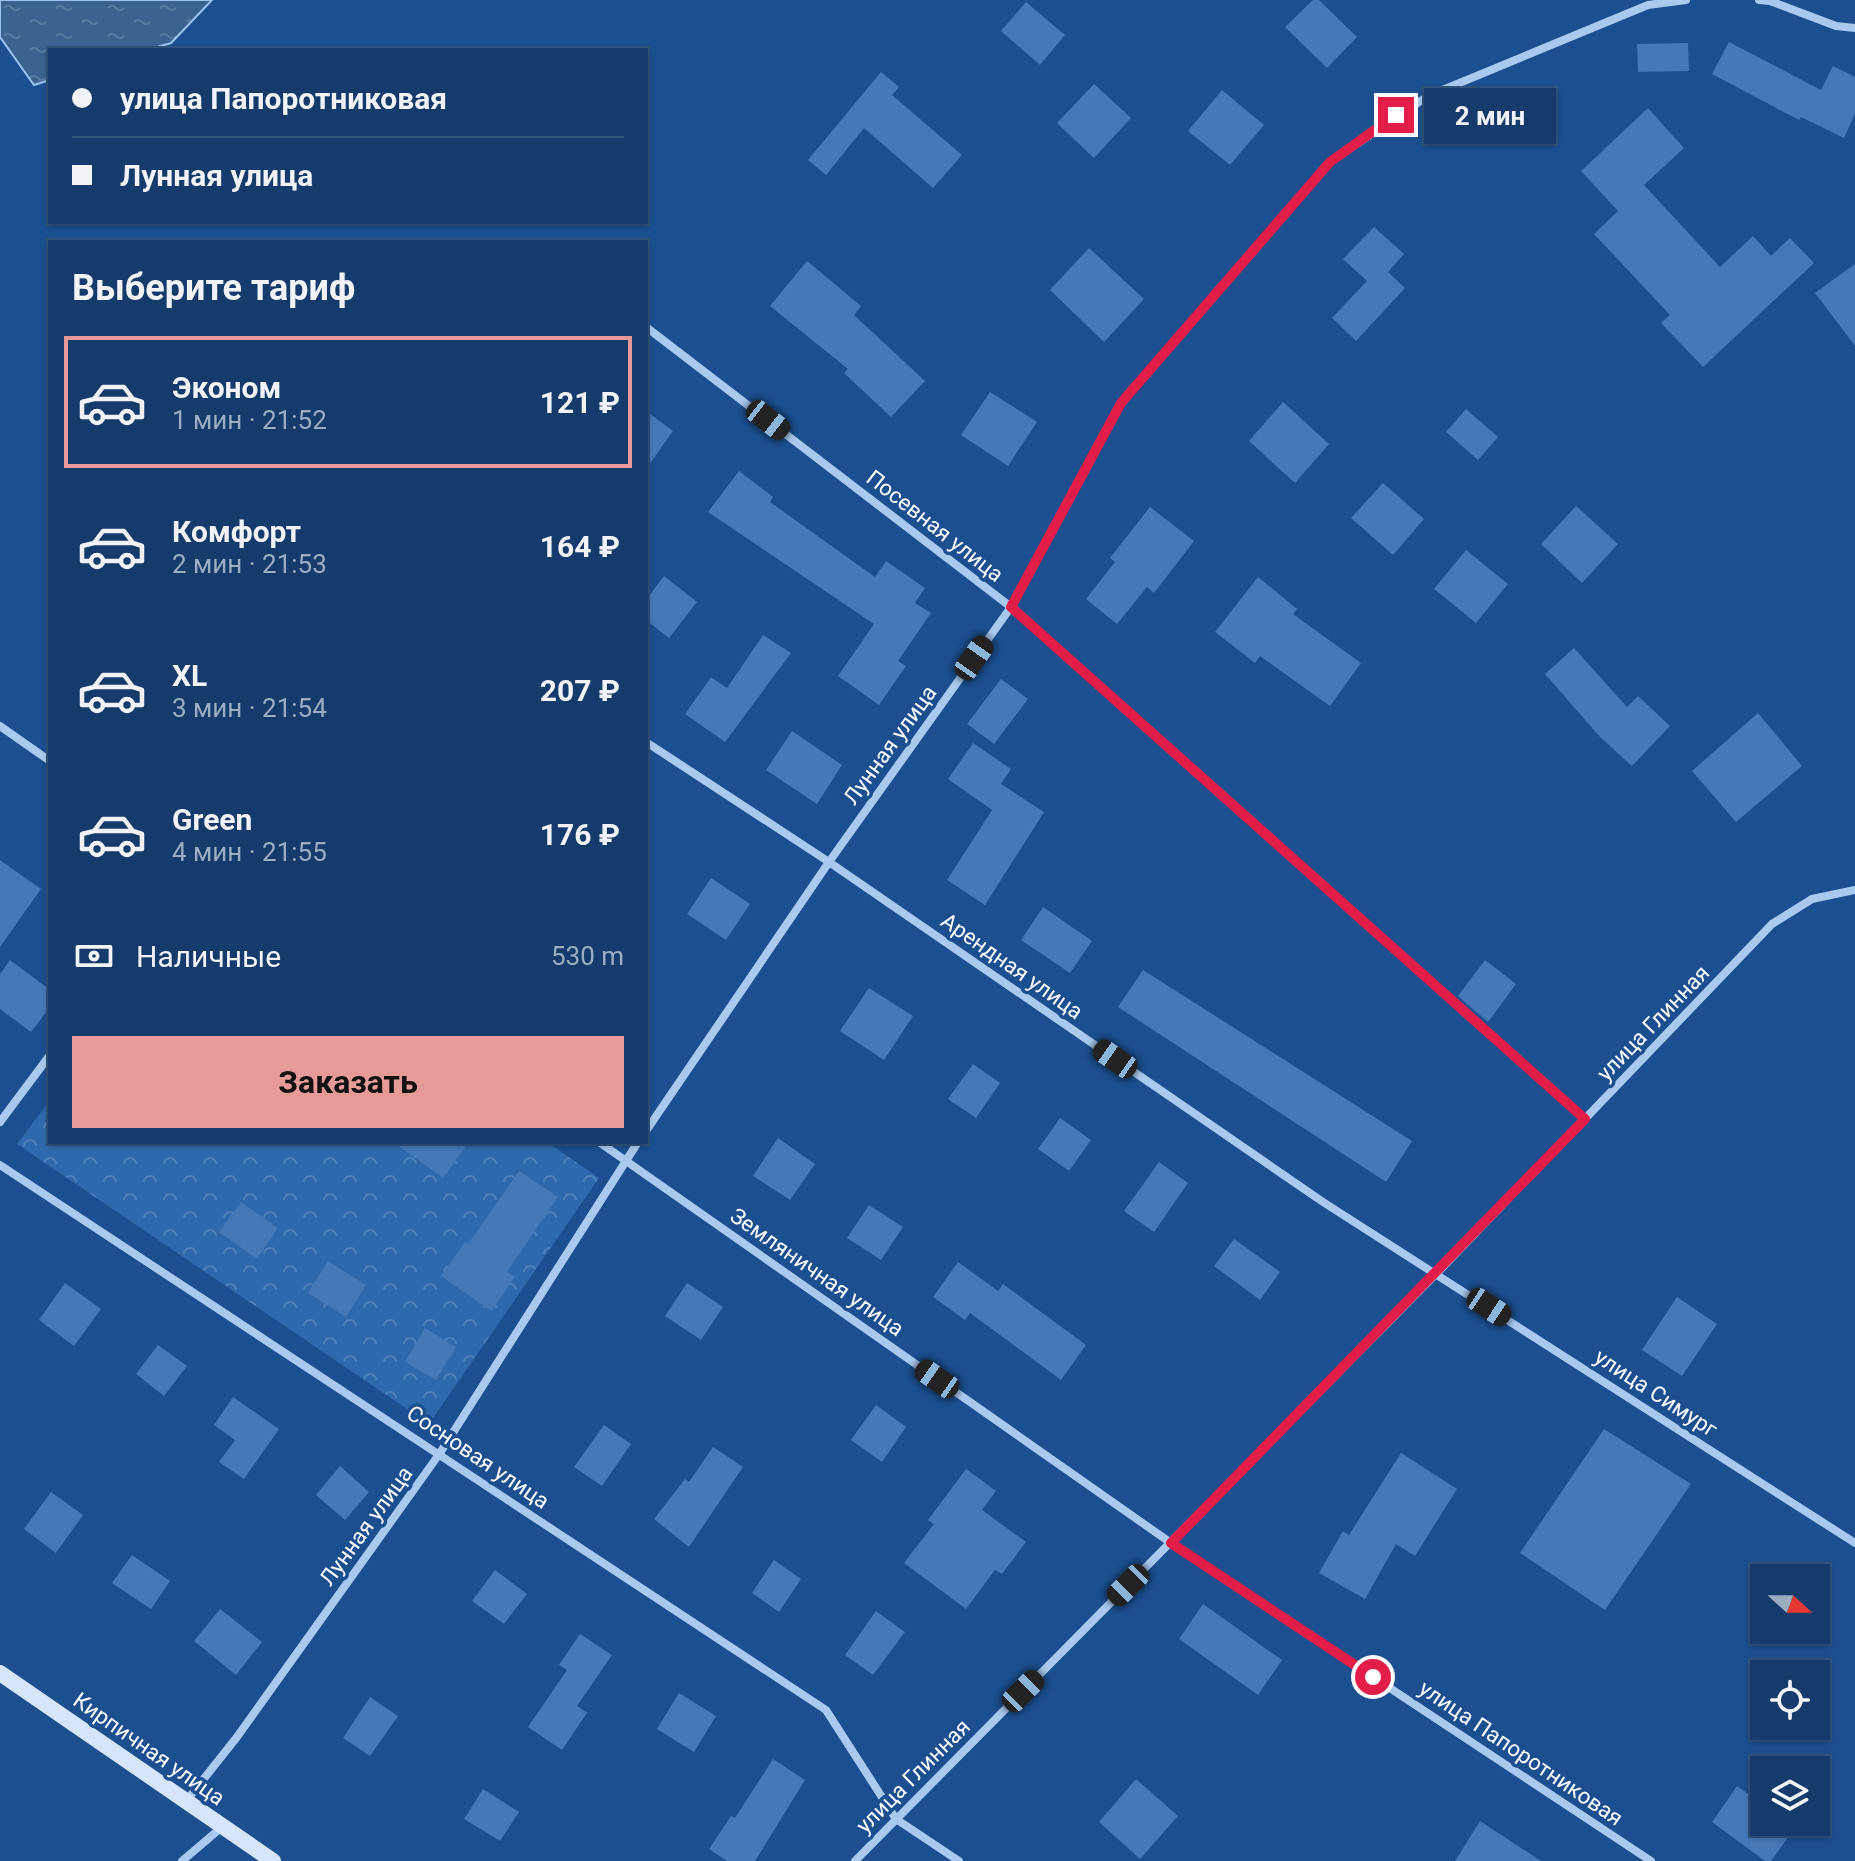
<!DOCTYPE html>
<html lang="ru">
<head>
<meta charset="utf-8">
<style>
	:root { --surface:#143b6b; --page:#1d4271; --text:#f1f3f6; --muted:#9dadc1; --line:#33557e; --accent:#e69b98 }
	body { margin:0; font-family:Roboto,sans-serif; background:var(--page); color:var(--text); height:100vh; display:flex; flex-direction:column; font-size:30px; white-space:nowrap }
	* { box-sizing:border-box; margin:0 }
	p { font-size:26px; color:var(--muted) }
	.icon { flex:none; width:44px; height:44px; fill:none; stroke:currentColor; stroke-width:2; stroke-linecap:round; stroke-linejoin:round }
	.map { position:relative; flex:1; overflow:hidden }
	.drawer { position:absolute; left:48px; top:240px; width:600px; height:904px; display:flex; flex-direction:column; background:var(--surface); border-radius:0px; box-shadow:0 2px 6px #0004,0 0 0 2px var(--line) }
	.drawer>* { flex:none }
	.guide { position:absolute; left:48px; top:48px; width:600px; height:176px; border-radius:0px; box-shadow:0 2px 6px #0004,0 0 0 2px var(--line); display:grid; align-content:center; height:176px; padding:0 24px; background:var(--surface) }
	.needle { width:52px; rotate:111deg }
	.tools { position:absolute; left:1750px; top:1564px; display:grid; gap:16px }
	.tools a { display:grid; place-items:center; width:80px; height:80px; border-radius:0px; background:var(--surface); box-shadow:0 2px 6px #0004,0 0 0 2px var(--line); font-size:40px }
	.end { position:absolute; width:36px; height:36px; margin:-18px; border:10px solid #e11d48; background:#fff; box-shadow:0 0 0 4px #fff }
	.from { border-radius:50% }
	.bubble { position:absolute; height:56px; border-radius:0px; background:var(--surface); box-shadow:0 2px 6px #0004,0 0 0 2px var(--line); font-size:26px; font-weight:700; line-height:56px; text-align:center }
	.car { position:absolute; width:24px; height:48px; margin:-24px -12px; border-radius:10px; box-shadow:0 0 6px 2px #0007; background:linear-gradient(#222 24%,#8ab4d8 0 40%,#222 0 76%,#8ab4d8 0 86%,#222 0) }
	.guide b { display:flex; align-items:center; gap:28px; height:76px; font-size:30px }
	.guide b+b { border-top:2px solid var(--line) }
	.guide i { width:20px; height:20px; background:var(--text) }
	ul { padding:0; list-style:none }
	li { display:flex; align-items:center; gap:24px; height:132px; margin:0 16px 12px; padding:0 8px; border:4px solid transparent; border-radius:0px }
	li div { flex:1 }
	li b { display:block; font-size:30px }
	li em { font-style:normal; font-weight:700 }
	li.selected { border-color:var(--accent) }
	li>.icon { width:72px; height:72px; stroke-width:1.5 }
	h2 { padding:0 24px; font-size:36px; line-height:96px }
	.pay { display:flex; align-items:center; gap:20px; height:88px; padding:0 24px; font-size:30px }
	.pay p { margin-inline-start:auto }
	.primary-button { display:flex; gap:16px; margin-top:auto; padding:16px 24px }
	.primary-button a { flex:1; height:92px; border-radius:0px; background:var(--accent); color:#111; font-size:32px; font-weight:700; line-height:92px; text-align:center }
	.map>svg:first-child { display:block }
	.forest { fill:url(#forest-crowns) }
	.water { fill:url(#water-ripples); stroke:#9cc4f0; stroke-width:2 }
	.building { fill:#4478b7 }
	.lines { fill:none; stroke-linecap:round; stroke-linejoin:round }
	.street { stroke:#a9c9ee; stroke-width:8 }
	.secondary { stroke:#d6e6fa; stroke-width:16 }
	.route { stroke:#e11d48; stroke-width:10 }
	.labels { text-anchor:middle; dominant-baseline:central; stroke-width:7; stroke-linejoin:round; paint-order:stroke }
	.street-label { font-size:22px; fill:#fff; stroke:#1b4f8f }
</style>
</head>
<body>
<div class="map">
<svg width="1855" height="1861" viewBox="0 0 1855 1861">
	<defs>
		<pattern id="forest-crowns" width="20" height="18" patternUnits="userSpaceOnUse" patternTransform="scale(2)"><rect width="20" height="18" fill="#2e69ad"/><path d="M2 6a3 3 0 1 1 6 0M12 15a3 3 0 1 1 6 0" fill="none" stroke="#4d80b9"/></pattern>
		<pattern id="water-ripples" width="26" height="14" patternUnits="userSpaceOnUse" patternTransform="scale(2)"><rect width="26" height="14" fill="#3c6290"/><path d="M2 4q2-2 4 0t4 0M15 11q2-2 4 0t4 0" fill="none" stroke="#597aa1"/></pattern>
	</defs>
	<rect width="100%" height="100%" fill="#1b4f8f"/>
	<path class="forest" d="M50,1100V1142H547L599,1178L429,1424L17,1144Z"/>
	<path class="water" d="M0,0H212L171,43L147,50H50V80L34,85L0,37Z"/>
	<g class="building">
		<path d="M1313,0H1319L1357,37L1327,68L1285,27Z"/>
		<path d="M1026,2L1065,35L1040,65L1001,31Z"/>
		<path d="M1729,42L1821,90L1833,66L1855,77V114L1844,138L1801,117L1799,120L1712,74Z"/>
		<path d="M1688,43L1689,71L1638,72L1637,44Z"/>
		<path d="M881,72L899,87L892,95L962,155L933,188L864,128L826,175L808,160Z"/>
		<path d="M1094,84L1131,118L1094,158L1057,123Z"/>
		<path d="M1222,90L1264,125L1230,165L1188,131Z"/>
		<path d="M1648,108L1684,148L1644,185L1720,267L1753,236L1771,256L1790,238L1814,263L1703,367L1661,323L1670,315L1594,234L1618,211L1581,171Z"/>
		<path d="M1374,227L1404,254L1388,272L1405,288L1356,341L1332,318L1367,281L1343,259Z"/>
		<path d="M1089,248L1144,299L1104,342L1050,290Z"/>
		<path d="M807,261L861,306L854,315L925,381L891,417L844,373L848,369L770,306Z"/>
		<path d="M1855,264V346L1815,293Z"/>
		<path d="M990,392L1037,422L1008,466L961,435Z"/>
		<path d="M1283,402L1329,444L1295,483L1249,441Z"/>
		<path d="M1466,409L1498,437L1478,460L1446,432Z"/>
		<path d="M646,411L673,431L646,469Z"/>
		<path d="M739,471L773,497L770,502L875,577L886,561L925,588L915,603L931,613L898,661L906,666L879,705L838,676L874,624L708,512Z"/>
		<path d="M1383,483L1424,519L1393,555L1351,518Z"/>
		<path d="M1576,506L1618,544L1582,583L1541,544Z"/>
		<path d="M1150,507L1194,541L1154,593L1147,587L1117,624L1086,599L1115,562L1110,558Z"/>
		<path d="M1466,550L1508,584L1476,623L1434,589Z"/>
		<path d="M664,576L697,602L669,638L646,620V600Z"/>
		<path d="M1258,577L1297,609L1293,614L1361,663L1330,706L1260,656L1255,663L1215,632Z"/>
		<path d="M763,635L791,653L725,742L685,714L711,677L727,688Z"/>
		<path d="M1574,648L1627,707L1638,696L1670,726L1632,766L1600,737L1545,674Z"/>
		<path d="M1001,679L1028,699L994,744L967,724Z"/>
		<path d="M1758,713L1802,766L1736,822L1692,771Z"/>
		<path d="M792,731L842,765L817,804L766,770Z"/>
		<path d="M973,743L1011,769L1001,784L1044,812L985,905L947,880L992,810L948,779Z"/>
		<path d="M0,860L41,889L0,947Z"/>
		<path d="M711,878L750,904L726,940L687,914Z"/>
		<path d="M1043,907L1092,941L1070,973L1021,940Z"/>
		<path d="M10,960L50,990V1007L31,1032L0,1009V974Z"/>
		<path d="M1485,960L1516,984L1488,1022L1458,996Z"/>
		<path d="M1143,970L1412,1141L1386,1182L1118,1007Z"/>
		<path d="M869,988L913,1016L884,1060L840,1031Z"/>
		<path d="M973,1064L1000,1083L976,1118L948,1099Z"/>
		<path d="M1060,1118L1091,1140L1069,1171L1038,1149Z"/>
		<path d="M778,1138L815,1164L790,1200L753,1176Z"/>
		<path d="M393,1142H469L443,1178Z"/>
		<path d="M1159,1162L1188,1183L1154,1232L1124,1211Z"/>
		<path d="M519,1171L558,1197L507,1272L515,1277L491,1311L441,1276L465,1242L468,1244Z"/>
		<path d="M241,1202L278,1228L257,1259L219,1232Z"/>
		<path d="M869,1205L903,1227L881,1260L847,1238Z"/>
		<path d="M1234,1239L1280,1272L1260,1300L1214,1266Z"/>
		<path d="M328,1261L366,1285L346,1317L308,1293Z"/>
		<path d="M958,1262L998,1291L1003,1284L1086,1345L1061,1380L970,1313L965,1320L933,1297Z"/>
		<path d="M65,1283L101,1309L74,1346L39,1320Z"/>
		<path d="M687,1283L723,1307L701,1340L665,1316Z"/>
		<path d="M1677,1297L1717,1324L1682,1376L1642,1350Z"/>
		<path d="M425,1328L456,1347L436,1380L405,1362Z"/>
		<path d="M158,1345L187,1366L164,1396L136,1374Z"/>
		<path d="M233,1397L279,1429L244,1479L219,1462L235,1440L214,1425Z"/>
		<path d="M876,1405L906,1427L882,1462L851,1440Z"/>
		<path d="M604,1425L631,1444L602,1486L574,1467Z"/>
		<path d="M1604,1429L1691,1484L1605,1610L1520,1553Z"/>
		<path d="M713,1447L743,1467L689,1547L654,1519L685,1479L689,1482Z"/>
		<path d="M1401,1453L1457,1489L1415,1556L1396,1544L1365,1599L1319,1573L1343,1531L1349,1535Z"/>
		<path d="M340,1466L369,1492L345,1520L316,1495Z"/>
		<path d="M966,1469L996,1491L982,1510L1026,1542L1002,1574L995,1570L966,1609L904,1563L934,1524L928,1520Z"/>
		<path d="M51,1492L83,1515L56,1553L24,1529Z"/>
		<path d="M132,1555L170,1581L151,1609L112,1583Z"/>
		<path d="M774,1560L801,1579L779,1612L752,1593Z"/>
		<path d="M495,1570L527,1594L504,1624L472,1601Z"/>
		<path d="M1203,1604L1282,1660L1258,1695L1179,1639Z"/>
		<path d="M220,1609L262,1642L236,1675L194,1641Z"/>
		<path d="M876,1611L905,1632L873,1675L845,1655Z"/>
		<path d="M580,1634L612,1655L577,1706L587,1713L562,1750L528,1727L567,1670L559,1665Z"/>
		<path d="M679,1693L716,1716L694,1752L657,1729Z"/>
		<path d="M370,1697L398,1716L370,1756L343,1738Z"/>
		<path d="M773,1759L805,1780L755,1861H727L709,1849L731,1816L735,1818Z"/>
		<path d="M1136,1779L1178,1816L1140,1859L1099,1822Z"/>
		<path d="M1737,1786L1764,1805V1822H1799L1771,1861H1765L1712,1822Z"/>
		<path d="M483,1789L519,1812L500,1841L464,1819Z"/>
		<path d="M1480,1821L1541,1861H1455Z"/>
	</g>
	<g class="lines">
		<g class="street">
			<path d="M1759,0L1770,1L1836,26L1855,28"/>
			<path d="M646,327L1011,607L1585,1119"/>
			<path d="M0,726L50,761"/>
			<path d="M646,742L829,862L1323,1202L1855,1543"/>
			<path d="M0,1122L50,1055"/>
			<path d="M646,1131L829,862L1011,607L1121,403L1330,162L1428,96L1648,5L1686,0"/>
			<path d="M599,1142L1171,1543L1651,1861"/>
			<path d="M0,1165L826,1710L896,1819L959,1861"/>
			<path d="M187,1800L237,1737L440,1453L638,1142"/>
			<path d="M182,1861L222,1827"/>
			<path d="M855,1861L1437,1273L1772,924L1812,899L1855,890"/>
		</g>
		<path class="secondary" d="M0,1673L273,1861"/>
	</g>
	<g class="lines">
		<path class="route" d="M1373,1677L1171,1543L1585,1119L1011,607L1121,403L1330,162L1396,115"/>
	</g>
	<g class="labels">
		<g class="street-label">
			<text transform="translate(935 526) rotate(38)">Посевная улица</text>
			<text transform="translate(890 745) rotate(-54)">Лунная улица</text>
			<text transform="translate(1012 966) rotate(35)">Арендная улица</text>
			<text transform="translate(1653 1023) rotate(-46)">улица Глинная</text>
			<text transform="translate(817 1272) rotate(35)">Земляничная улица</text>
			<text transform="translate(1656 1393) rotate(33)">улица Симург</text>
			<text transform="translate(478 1457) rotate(34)">Сосновая улица</text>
			<text transform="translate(366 1526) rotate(-54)">Лунная улица</text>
			<text transform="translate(149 1749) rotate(35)">Кирпичная улица</text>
			<text transform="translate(1521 1753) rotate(34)">улица Папоротниковая</text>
			<text transform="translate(913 1776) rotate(-45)">улица Глинная</text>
		</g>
	</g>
</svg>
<div class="tools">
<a><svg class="needle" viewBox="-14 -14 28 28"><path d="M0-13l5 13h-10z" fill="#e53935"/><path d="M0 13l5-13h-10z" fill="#9dadc1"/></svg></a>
<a><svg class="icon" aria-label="locate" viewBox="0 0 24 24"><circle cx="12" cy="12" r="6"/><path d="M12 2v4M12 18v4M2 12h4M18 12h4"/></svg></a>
<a><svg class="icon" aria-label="layers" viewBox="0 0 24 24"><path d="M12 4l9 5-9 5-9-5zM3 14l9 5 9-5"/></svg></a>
</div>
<i class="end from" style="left:1373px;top:1677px"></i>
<i class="end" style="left:1396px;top:115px"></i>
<div class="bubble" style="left:1424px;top:88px;width:132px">2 мин</div>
<i class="car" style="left:768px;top:420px;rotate:128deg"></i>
<i class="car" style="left:974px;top:658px;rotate:35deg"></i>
<i class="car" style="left:1115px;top:1059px;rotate:305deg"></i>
<i class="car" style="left:1489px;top:1307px;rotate:123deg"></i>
<i class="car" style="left:937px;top:1379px;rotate:305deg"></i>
<i class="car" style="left:1128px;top:1585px;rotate:225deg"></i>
<i class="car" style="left:1023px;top:1691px;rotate:45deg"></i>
<div class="guide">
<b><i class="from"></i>улица Папоротниковая</b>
<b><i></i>Лунная улица</b>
</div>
<section class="drawer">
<h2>Выберите тариф</h2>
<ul>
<li class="selected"><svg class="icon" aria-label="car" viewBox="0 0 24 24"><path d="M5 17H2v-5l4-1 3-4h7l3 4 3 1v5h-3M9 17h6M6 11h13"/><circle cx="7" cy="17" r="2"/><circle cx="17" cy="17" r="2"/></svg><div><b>Эконом</b><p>1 мин · 21:52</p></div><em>121 ₽</em></li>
<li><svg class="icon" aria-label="car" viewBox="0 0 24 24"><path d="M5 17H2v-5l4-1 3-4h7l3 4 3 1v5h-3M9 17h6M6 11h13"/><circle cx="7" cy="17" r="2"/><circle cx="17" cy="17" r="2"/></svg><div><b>Комфорт</b><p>2 мин · 21:53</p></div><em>164 ₽</em></li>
<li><svg class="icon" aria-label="car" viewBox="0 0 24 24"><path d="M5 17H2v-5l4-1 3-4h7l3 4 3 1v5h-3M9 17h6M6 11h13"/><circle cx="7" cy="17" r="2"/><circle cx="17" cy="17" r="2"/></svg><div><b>XL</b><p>3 мин · 21:54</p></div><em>207 ₽</em></li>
<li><svg class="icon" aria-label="car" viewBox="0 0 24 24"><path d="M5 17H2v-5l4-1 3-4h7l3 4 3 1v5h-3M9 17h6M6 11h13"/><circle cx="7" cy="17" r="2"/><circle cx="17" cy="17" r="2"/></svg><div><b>Green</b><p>4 мин · 21:55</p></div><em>176 ₽</em></li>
</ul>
<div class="pay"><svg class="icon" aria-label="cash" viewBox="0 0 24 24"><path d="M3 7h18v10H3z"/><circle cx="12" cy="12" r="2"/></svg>Наличные<p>530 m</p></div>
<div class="primary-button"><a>Заказать</a></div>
</section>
</div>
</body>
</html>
